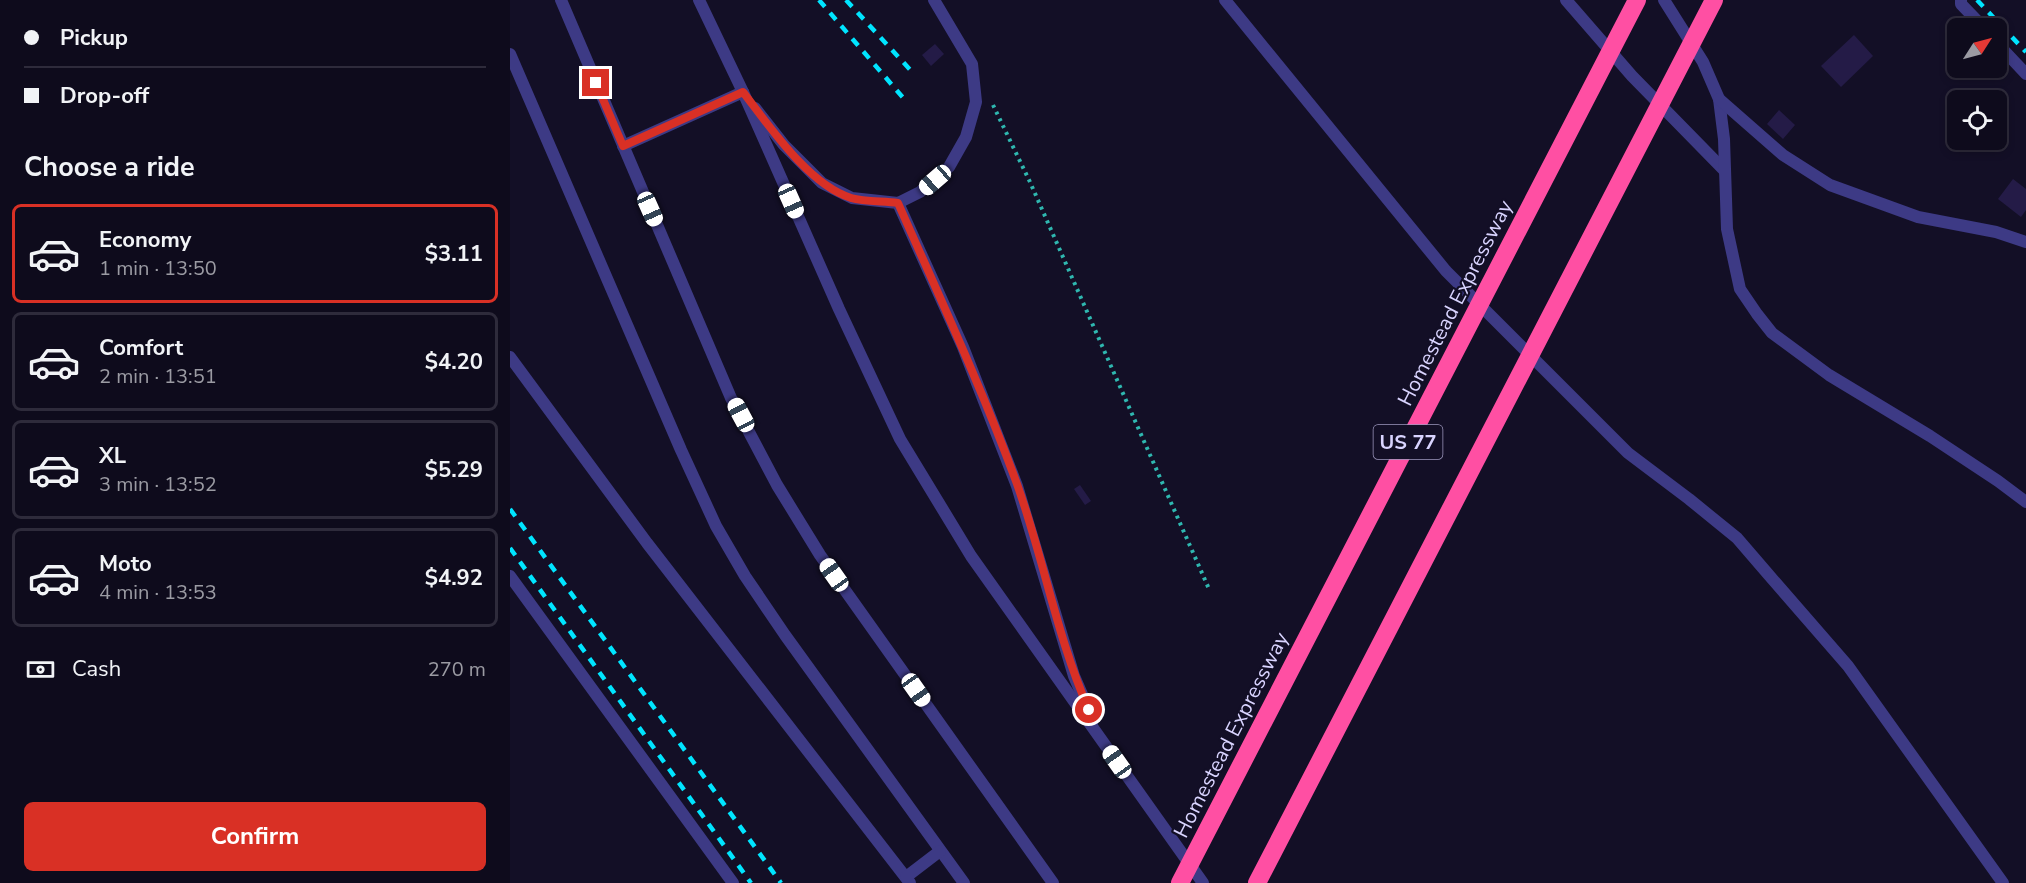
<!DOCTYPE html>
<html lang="en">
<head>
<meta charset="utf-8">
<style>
	:root { --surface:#0e0b1c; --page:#171425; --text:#f1f3f6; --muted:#9b9ba3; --line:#2e2b3b; --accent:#d93025 }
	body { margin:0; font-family:"Nunito Sans",sans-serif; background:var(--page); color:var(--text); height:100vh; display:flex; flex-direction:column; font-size:22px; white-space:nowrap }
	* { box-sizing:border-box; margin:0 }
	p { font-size:20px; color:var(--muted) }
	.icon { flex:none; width:33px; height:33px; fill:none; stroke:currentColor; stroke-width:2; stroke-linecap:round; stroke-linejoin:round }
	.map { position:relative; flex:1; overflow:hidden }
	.panel { display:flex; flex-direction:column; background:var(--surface); width:510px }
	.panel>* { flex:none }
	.banner { display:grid; align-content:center; height:132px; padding:0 24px; background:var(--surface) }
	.needle { width:39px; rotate:54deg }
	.buttons { position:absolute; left:1437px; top:18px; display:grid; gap:12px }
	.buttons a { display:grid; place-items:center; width:60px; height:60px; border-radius:9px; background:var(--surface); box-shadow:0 3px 9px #0003,0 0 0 2px var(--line); font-size:30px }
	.end { position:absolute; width:27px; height:27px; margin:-14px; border:8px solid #d93025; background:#fff; box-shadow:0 0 0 3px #fff }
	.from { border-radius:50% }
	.car { position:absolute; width:18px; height:36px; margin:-18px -9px; border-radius:8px; box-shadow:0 0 4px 2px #0007; background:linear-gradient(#fff 24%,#345 0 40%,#fff 0 76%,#345 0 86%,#fff 0) }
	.banner b { display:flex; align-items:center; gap:21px; height:57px; font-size:22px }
	.banner b+b { border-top:2px solid var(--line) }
	.banner i { width:15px; height:15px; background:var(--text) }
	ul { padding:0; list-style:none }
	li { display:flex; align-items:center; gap:18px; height:99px; margin:0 12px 9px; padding:0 12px; border:3px solid var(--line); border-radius:9px }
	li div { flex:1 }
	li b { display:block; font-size:22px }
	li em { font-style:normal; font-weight:700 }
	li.on { border-color:var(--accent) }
	li>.icon { width:54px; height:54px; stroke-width:1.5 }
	h2 { padding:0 24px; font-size:27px; line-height:72px }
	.pay { display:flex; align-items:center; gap:15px; height:66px; padding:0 24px; font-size:22px }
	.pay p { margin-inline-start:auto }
	.cta { display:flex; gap:12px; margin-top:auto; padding:12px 24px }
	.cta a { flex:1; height:69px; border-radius:9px; background:var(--accent); color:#fff; font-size:24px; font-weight:700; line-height:69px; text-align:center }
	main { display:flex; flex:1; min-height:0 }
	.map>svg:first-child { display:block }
	.building { fill:#241b47 }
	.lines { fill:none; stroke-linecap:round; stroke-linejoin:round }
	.path { stroke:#2fb8b0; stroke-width:4; stroke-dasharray:3 4.5; stroke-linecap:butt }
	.lane { stroke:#3d3a85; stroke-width:12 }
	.rail { stroke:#00e5ff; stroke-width:4.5; stroke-dasharray:9 8; stroke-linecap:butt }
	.highway-bridge { stroke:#ff4fa3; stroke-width:18 }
	.route { stroke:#d93025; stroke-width:8 }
	.labels { text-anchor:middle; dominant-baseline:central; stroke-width:4.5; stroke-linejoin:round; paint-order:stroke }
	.shield { fill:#130f26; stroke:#9e99be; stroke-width:1.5 }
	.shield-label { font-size:20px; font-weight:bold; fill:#d9d4ff }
	.street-label { font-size:21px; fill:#d9d4ff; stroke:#130f26 }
</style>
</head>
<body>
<main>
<section class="panel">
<div class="banner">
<b><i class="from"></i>Pickup</b>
<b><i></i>Drop-off</b>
</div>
<h2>Choose a ride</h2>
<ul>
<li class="on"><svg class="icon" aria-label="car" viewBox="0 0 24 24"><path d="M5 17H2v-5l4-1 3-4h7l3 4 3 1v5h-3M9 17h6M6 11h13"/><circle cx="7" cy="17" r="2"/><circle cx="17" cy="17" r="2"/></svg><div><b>Economy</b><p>1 min · 13:50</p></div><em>$3.11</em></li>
<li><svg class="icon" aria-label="car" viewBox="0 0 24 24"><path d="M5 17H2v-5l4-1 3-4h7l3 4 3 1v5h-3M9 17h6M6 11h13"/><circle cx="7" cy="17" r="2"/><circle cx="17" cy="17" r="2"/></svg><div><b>Comfort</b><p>2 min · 13:51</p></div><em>$4.20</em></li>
<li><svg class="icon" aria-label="car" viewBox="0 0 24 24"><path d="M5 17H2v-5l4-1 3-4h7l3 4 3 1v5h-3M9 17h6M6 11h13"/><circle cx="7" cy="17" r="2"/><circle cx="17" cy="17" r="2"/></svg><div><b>XL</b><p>3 min · 13:52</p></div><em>$5.29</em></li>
<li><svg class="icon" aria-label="car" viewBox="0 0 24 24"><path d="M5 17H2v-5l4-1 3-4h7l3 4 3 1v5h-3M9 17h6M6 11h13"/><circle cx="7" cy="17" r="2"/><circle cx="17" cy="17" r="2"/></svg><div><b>Moto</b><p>4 min · 13:53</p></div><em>$4.92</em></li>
</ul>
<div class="pay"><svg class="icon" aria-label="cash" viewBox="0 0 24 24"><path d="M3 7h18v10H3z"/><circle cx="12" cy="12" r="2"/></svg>Cash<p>270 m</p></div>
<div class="cta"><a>Confirm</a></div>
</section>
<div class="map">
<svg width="1516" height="883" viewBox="0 0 1516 883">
	<rect width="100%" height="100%" fill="#130f26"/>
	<g class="building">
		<path d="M1344,35L1363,56L1331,87L1311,66Z"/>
		<path d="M425,44L434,54L421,66L412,55Z"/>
		<path d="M1269,110L1285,125L1273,139L1257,124Z"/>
		<path d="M1503,179L1516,189V210L1511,217L1488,199Z"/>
		<path d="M570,485L581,501L575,505L564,489Z"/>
	</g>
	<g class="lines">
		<path class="path" d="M483,105L520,182L699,589"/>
		<g class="lane">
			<path d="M51,0L221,398L267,485L310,555L543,883"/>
			<path d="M189,0L233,92L329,309L390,439L461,556L693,883"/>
			<path d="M715,0L936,271L1118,453L1179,499L1227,538L1258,574L1338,666L1493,883"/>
			<path d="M1056,0L1122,76L1215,171"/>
			<path d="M1154,0L1193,62L1209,99L1214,139L1217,229L1230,289L1247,314L1262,333L1319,375L1420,436L1488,481L1516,502"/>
			<path d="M1451,0V4L1474,28"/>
			<path d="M1486,42L1516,74"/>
			<path d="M0,54L171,450L206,526L235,576L275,635L454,883"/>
			<path d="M1209,99L1273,155L1320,185L1408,217L1486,232L1516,242"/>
			<path d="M245,108L274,145L312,183L342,198L388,203L410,192L439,167L456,137L466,102L462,64L424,0"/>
			<path d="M113,146L233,92"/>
			<path d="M388,203L453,347L507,486L564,676L583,720"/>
			<path d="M0,357L137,543L400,883"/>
			<path d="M0,576L223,883"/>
			<path d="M396,877L430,851"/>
		</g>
		<g class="rail">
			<path d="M309,0L395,100"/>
			<path d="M336,0L405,75"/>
			<path d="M1467,0L1516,52"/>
			<path d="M0,509L271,883"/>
			<path d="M0,548L241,883"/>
		</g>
		<g class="highway-bridge">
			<path d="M670,883L1127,0"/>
			<path d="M747,883L1204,0"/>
		</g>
	</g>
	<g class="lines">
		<path class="route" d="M86,83L113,146L233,92C260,127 299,185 341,198C355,202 373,201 388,203C429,296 472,388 507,484C534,559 547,638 579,710"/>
	</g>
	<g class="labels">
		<rect class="shield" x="863.5" y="425" width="69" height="34" rx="4.5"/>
		<g class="shield-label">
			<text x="898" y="442">US 77</text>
		</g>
		<g class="street-label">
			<text transform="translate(945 303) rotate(-63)">Homestead Expressway</text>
			<text transform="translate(721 735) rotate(-63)">Homestead Expressway</text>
		</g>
	</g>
</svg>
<div class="buttons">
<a><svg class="needle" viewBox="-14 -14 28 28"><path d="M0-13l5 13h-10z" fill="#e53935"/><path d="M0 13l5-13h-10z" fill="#9b9ba3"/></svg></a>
<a><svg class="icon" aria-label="locate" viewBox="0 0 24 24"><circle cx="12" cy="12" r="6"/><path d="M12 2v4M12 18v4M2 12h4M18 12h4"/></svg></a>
</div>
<i class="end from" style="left:579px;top:710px"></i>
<i class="end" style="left:86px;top:83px"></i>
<i class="car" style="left:425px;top:180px;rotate:229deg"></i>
<i class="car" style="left:281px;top:201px;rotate:156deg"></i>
<i class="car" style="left:140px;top:209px;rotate:156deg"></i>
<i class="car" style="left:231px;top:415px;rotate:332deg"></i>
<i class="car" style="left:324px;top:575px;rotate:325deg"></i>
<i class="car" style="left:406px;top:690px;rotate:145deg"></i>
<i class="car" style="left:607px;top:762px;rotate:325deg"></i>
</div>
</main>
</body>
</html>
